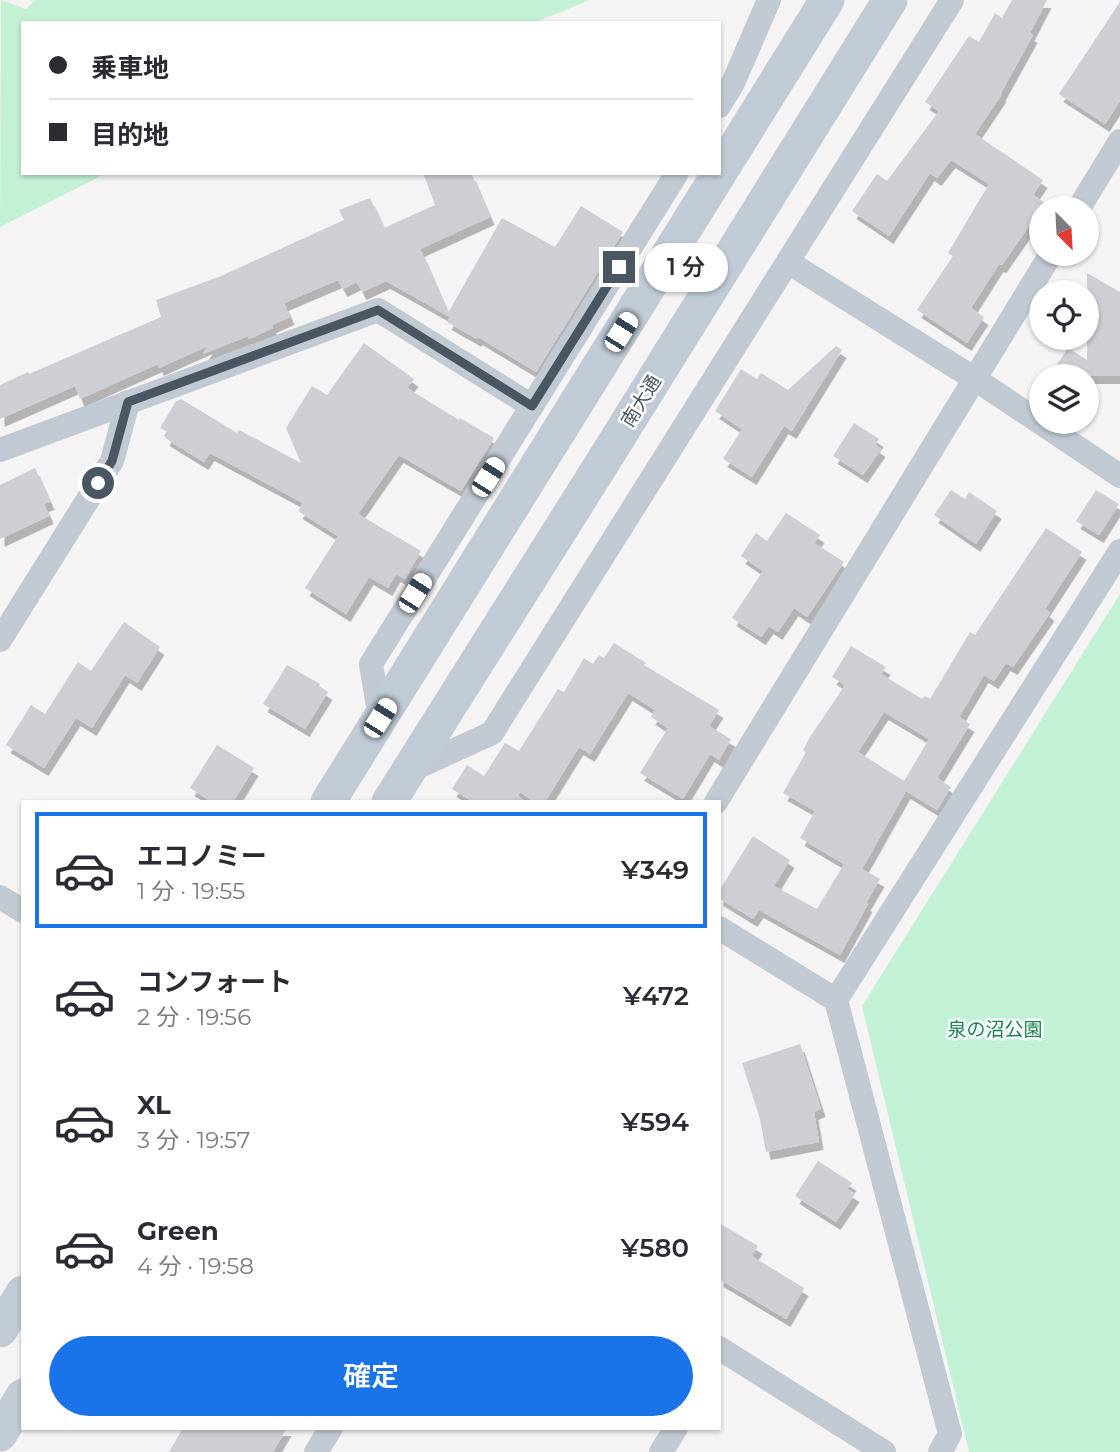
<!DOCTYPE html>
<html lang="ja">
<head>
<meta charset="utf-8">
<style>
	:root { --surface:#fff; --page:#f2f2f3; --text:#2b2b33; --muted:#7c7c81; --line:#e1e1e2; --accent:#1a73e8 }
	body { margin:0; font-family:Montserrat,"Noto Sans JP",sans-serif; background:var(--page); color:var(--text); height:100vh; display:flex; flex-direction:column; font-size:26px; white-space:nowrap }
	* { box-sizing:border-box; margin:0 }
	p { font-size:23px; color:var(--muted) }
	.icon { flex:none; width:38px; height:38px; fill:none; stroke:currentColor; stroke-width:2; stroke-linecap:round; stroke-linejoin:round }
	.map { position:relative; flex:1; overflow:hidden }
	.details { position:absolute; left:21px; top:800px; width:700px; height:630px; display:flex; flex-direction:column; background:var(--surface); border-radius:0px; box-shadow:0 2px 5px #0004 }
	.details>* { flex:none }
	.hud { position:absolute; left:21px; top:21px; width:700px; height:154px; border-radius:0px; box-shadow:0 2px 5px #0004; display:grid; align-content:center; height:154px; padding:0 28px; background:var(--surface) }
	.needle { width:46px; rotate:156deg }
	.controls { position:absolute; left:1029px; top:196px; display:grid; gap:14px }
	.controls a { display:grid; place-items:center; width:70px; height:70px; border-radius:50%; background:var(--surface); box-shadow:0 2px 5px #0004; font-size:35px }
	.end { position:absolute; width:32px; height:32px; margin:-16px; border:9px solid #4a5661; background:#fff; box-shadow:0 0 0 4px #fff }
	.from { border-radius:50% }
	.bubble { position:absolute; height:49px; border-radius:24px; background:var(--surface); box-shadow:0 2px 5px #0004; font-size:23px; font-weight:600; line-height:49px; text-align:center }
	.car { position:absolute; width:21px; height:42px; margin:-21px -10px; border-radius:9px; box-shadow:0 0 5px 2px #0007; background:linear-gradient(#fff 24%,#345 0 40%,#fff 0 76%,#345 0 86%,#fff 0) }
	.hud b { display:flex; align-items:center; gap:24px; height:66px; font-size:26px }
	.hud b+b { border-top:2px solid var(--line) }
	.hud i { width:18px; height:18px; background:var(--text) }
	ul { padding:12px 0 0; list-style:none }
	li { display:flex; align-items:center; gap:21px; height:116px; margin:0 14px 10px; padding:0 14px; border:4px solid transparent; border-radius:0px }
	li div { flex:1 }
	li b { display:block; font-size:26px }
	li em { font-style:normal; font-weight:600 }
	li.selected { border-color:var(--accent) }
	li>.icon { width:63px; height:63px; stroke-width:1.5 }
	.button { display:flex; gap:14px; margin-top:auto; padding:14px 28px }
	.button a { flex:1; height:80px; border-radius:42px; background:var(--accent); color:#fff; font-size:28px; font-weight:600; line-height:80px; text-align:center }
	.map>svg:first-child { display:block }
	.green { fill:#c3f1d5 }
	.building { fill:#cdcfd5; fill-rule:evenodd; filter:url(#shadow) }
	.lines { fill:none; stroke-linecap:round; stroke-linejoin:round }
	.minor { stroke:#c1cad2; stroke-width:24 }
	.secondary { stroke:#c1cbd6; stroke-width:35 }
	.route { stroke:#4a5661; stroke-width:9 }
	.labels { text-anchor:middle; dominant-baseline:central; stroke-width:5; stroke-linejoin:round; paint-order:stroke }
	.street-label { font-size:19px; fill:#4a5661; stroke:#fff }
	.park-label { font-size:19px; fill:#17864f; stroke:#fff }
</style>
</head>
<body>
<div class="map">
<svg width="1120" height="1452" viewBox="0 0 1120 1452">
	<defs>
		<filter id="shadow"><feDropShadow dx="4.5" dy="8" stdDeviation="0" flood-color="#0004"/></filter>
	</defs>
	<rect width="100%" height="100%" fill="#f5f3f3"/>
	<g class="green">
		<path d="M1,0L26,9L35,0H590L533,23H23V173H107L0,227Z"/>
		<path d="M1120,594V1452H969L862,1006Z"/>
	</g>
	<g class="building">
		<path d="M1012,0H1047L1030,33L1033,35L1001,93L1002,94L975,134L1043,180L1033,195L1045,203L1002,265L999,264L971,308L984,317L967,343L917,310L953,256L948,253L989,184L951,160L937,178L930,173L889,236L852,211L877,174L887,181L939,111L925,102L969,36L979,42L995,13L1002,18Z"/>
		<path d="M1120,2V101L1105,124L1059,94Z"/>
		<path d="M423,173H471L490,217L420,249L448,313L502,218L555,247L581,206L623,232L536,372L478,337L477,339L447,322L450,317L386,281L362,292L357,282L343,289L338,280L284,303L290,317L272,325L273,328L249,339L248,336L203,354L208,346L159,368L158,364L80,399L75,386L0,419V385L28,372L29,374L161,317L156,300L221,276L344,220L339,210L370,198L384,228L435,205Z"/>
		<path d="M1087,273L1120,292V376H1049L1068,348L1087,360Z"/>
		<path d="M364,343L414,379L407,388L459,420L460,418L494,438L461,491L399,455L358,514L421,551L405,579L396,574L388,588L369,577L346,614L305,588L338,536L298,511L303,503L210,453L204,462L165,438L168,432L160,428L176,401L181,399L237,433L239,430L301,463L286,428L312,386L327,395Z"/>
		<path d="M836,346L842,350L792,431L784,426L752,477L723,459L742,429L715,411L741,369L757,379L761,373L788,390Z"/>
		<path d="M854,423L879,439L875,445L881,449L863,475L833,456Z"/>
		<path d="M35,468L50,502L44,504L49,516L0,539V485Z"/>
		<path d="M951,490L965,499L969,492L997,511L976,544L934,515Z"/>
		<path d="M1096,490L1119,504L1099,535L1076,521Z"/>
		<path d="M786,513L820,535L814,543L844,562L807,617L794,608L778,632L769,626L761,637L732,618L763,571L741,556L756,533L767,541Z"/>
		<path d="M1046,528L1082,552L1045,609L1050,613L1013,667L1006,663L994,681L984,675L959,717L970,724L937,778L951,787L937,810L906,791L862,869L880,879L866,903L868,904L840,955L759,910L753,919L719,898V891L753,836L790,860L774,886L817,909L844,864L800,838L815,811L783,793L806,752L803,750L810,737L845,685L832,677L851,646L886,667L881,674L922,699L925,696L930,699L970,632L975,635ZM884,712L929,739L904,781L858,752Z"/>
		<path d="M124,622L160,647L137,683L125,675L92,728L76,718L44,768L6,745L31,705L45,714L78,662L91,671Z"/>
		<path d="M614,643L646,663L644,665L719,710L709,726L731,739L719,760L710,754L683,799L640,773L668,728L651,717L655,710L628,693L590,754L579,747L545,802H535L520,792L518,796L526,802H469L470,800L452,789L467,765L484,776L505,743L519,751L558,689L564,692L584,658L593,664L599,655L604,658Z"/>
		<path d="M287,665L320,684L319,686L328,692L305,729L263,704Z"/>
		<path d="M217,745L254,768L233,802H212L190,788Z"/>
		<path d="M800,1044L821,1109L814,1112L819,1142L766,1152L760,1119L742,1063Z"/>
		<path d="M818,1161L852,1183L847,1189L855,1194L836,1222L795,1196Z"/>
		<path d="M719,1223L758,1246L752,1256L804,1288L786,1319L719,1279Z"/>
		<path d="M183,1428H287L273,1452H169Z"/>
	</g>
	<g class="lines">
		<g class="minor">
			<path d="M719,106L733,83L769,0"/>
			<path d="M1079,208L1120,141"/>
			<path d="M788,262L975,379L1120,476"/>
			<path d="M0,450L378,310L532,406"/>
			<path d="M0,640L112,461L128,402"/>
			<path d="M380,718L371,664L677,173"/>
			<path d="M409,771L492,733L952,0"/>
			<path d="M716,802L1051,254"/>
			<path d="M0,897L23,911"/>
			<path d="M719,928L836,1000"/>
			<path d="M719,1348L884,1452"/>
			<path d="M316,1452L331,1428"/>
			<path d="M661,1452L676,1428"/>
			<path d="M940,1452L950,1434L836,1000L1120,551"/>
		</g>
		<g class="secondary">
			<path d="M328,802L827,0"/>
			<path d="M389,802L606,457L890,0"/>
			<path d="M0,1330L23,1293"/>
			<path d="M0,1434L23,1396"/>
		</g>
	</g>
	<g class="lines">
		<path class="route" d="M98,483L112,461L128,402L378,310L532,406L619,267"/>
	</g>
	<g class="labels">
		<g class="street-label">
			<text transform="translate(641 401) rotate(-58)">南大通</text>
		</g>
		<g class="park-label">
			<text x="995" y="1029">泉の沼公園</text>
		</g>
	</g>
</svg>
<div class="controls">
<a><svg class="needle" viewBox="-14 -14 28 28"><path d="M0-13l5 13h-10z" fill="#e53935"/><path d="M0 13l5-13h-10z" fill="#7c7c81"/></svg></a>
<a><svg class="icon" aria-label="locate" viewBox="0 0 24 24"><circle cx="12" cy="12" r="6"/><path d="M12 2v4M12 18v4M2 12h4M18 12h4"/></svg></a>
<a><svg class="icon" aria-label="layers" viewBox="0 0 24 24"><path d="M12 4l9 5-9 5-9-5zM3 14l9 5 9-5"/></svg></a>
</div>
<i class="end from" style="left:98px;top:483px"></i>
<i class="end" style="left:619px;top:267px"></i>
<div class="bubble" style="left:644px;top:243px;width:84px">1 分</div>
<i class="car" style="left:621px;top:332px;rotate:32deg"></i>
<i class="car" style="left:488px;top:477px;rotate:32deg"></i>
<i class="car" style="left:415px;top:593px;rotate:32deg"></i>
<i class="car" style="left:380px;top:718px;rotate:32deg"></i>
<div class="hud">
<b><i class="from"></i>乗車地</b>
<b><i></i>目的地</b>
</div>
<section class="details">
<ul>
<li class="selected"><svg class="icon" aria-label="car" viewBox="0 0 24 24"><path d="M5 17H2v-5l4-1 3-4h7l3 4 3 1v5h-3M9 17h6M6 11h13"/><circle cx="7" cy="17" r="2"/><circle cx="17" cy="17" r="2"/></svg><div><b>エコノミー</b><p>1 分 · 19:55</p></div><em>¥349</em></li>
<li><svg class="icon" aria-label="car" viewBox="0 0 24 24"><path d="M5 17H2v-5l4-1 3-4h7l3 4 3 1v5h-3M9 17h6M6 11h13"/><circle cx="7" cy="17" r="2"/><circle cx="17" cy="17" r="2"/></svg><div><b>コンフォート</b><p>2 分 · 19:56</p></div><em>¥472</em></li>
<li><svg class="icon" aria-label="car" viewBox="0 0 24 24"><path d="M5 17H2v-5l4-1 3-4h7l3 4 3 1v5h-3M9 17h6M6 11h13"/><circle cx="7" cy="17" r="2"/><circle cx="17" cy="17" r="2"/></svg><div><b>XL</b><p>3 分 · 19:57</p></div><em>¥594</em></li>
<li><svg class="icon" aria-label="car" viewBox="0 0 24 24"><path d="M5 17H2v-5l4-1 3-4h7l3 4 3 1v5h-3M9 17h6M6 11h13"/><circle cx="7" cy="17" r="2"/><circle cx="17" cy="17" r="2"/></svg><div><b>Green</b><p>4 分 · 19:58</p></div><em>¥580</em></li>
</ul>
<div class="button"><a>確定</a></div>
</section>
</div>
</body>
</html>
